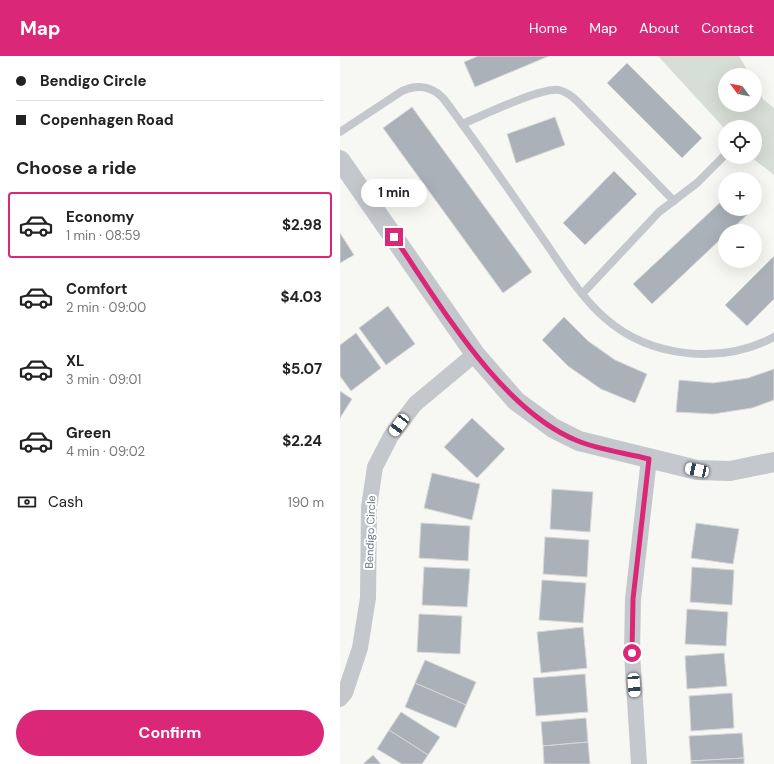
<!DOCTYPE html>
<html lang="en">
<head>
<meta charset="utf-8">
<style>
	:root { --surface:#fff; --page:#f2f2f2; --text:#222; --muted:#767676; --line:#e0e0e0; --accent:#db2777 }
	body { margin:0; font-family:"DM Sans",sans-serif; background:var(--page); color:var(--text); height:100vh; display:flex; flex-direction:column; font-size:15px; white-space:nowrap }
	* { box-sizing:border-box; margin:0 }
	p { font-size:13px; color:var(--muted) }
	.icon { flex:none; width:22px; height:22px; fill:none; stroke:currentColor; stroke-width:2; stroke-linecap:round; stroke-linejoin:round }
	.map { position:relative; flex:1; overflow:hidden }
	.sheet { display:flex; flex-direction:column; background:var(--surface); width:340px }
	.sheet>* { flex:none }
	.banner { display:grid; align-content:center; height:88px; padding:0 16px; background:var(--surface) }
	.needle { width:26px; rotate:302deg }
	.controls { position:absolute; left:378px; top:12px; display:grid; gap:8px }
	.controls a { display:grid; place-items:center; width:44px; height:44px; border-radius:50%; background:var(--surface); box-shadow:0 4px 16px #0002; font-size:20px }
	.end { position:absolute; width:18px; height:18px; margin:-9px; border:5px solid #db2777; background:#fff; box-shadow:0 0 0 2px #fff }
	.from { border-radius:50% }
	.bubble { position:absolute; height:28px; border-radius:14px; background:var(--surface); box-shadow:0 4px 16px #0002; font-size:13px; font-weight:700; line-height:28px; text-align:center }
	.car { position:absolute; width:12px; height:24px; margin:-12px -6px; border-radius:5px; box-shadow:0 0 3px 1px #0007; background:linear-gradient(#fff 24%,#345 0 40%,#fff 0 76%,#345 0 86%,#fff 0) }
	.banner b { display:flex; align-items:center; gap:14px; height:38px; font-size:15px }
	.banner b+b { border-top:1px solid var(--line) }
	.banner i { width:10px; height:10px; background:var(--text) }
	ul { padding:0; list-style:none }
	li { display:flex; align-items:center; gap:12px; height:66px; margin:0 8px 6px; padding:0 8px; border:2px solid transparent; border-radius:4px }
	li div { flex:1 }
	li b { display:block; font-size:15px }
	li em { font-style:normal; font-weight:700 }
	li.on { border-color:var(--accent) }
	li>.icon { width:36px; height:36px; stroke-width:1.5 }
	h2 { padding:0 16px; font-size:18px; line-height:48px }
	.pay { display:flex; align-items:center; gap:10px; height:44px; padding:0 16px; font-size:15px }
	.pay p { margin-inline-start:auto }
	.cta { display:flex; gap:8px; margin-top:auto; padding:8px 16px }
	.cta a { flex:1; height:46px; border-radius:24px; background:var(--accent); color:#fff; font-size:16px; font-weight:700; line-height:46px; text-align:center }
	header { display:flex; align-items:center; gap:24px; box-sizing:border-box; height:56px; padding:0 20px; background:var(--accent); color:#fff }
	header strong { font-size:19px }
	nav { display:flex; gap:22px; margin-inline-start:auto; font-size:14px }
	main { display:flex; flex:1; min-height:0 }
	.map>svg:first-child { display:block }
	.green { fill:#d7ded5 }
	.building { fill:#aab1b8; stroke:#d8d8d6 }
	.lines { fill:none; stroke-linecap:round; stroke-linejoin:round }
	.service { stroke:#c4c7cb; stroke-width:8 }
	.minor { stroke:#c4c7cb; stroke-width:16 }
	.tertiary { stroke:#c4c7cb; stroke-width:20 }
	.route { stroke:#db2777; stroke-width:5 }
	.labels { text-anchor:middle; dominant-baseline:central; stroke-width:4; stroke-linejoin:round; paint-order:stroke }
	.street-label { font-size:11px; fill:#667485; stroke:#fff }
</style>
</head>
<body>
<header>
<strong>Map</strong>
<nav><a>Home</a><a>Map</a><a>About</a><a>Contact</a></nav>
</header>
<main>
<section class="sheet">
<div class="banner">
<b><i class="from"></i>Bendigo Circle</b>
<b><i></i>Copenhagen Road</b>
</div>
<h2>Choose a ride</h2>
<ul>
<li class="on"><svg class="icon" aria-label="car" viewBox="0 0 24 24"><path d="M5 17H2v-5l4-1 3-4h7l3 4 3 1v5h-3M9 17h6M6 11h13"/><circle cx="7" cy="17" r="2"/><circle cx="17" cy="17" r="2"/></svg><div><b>Economy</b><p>1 min · 08:59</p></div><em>$2.98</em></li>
<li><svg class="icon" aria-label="car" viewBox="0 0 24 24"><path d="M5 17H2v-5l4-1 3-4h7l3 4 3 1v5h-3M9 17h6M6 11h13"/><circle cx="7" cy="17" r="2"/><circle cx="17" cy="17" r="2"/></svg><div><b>Comfort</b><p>2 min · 09:00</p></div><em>$4.03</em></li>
<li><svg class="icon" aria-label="car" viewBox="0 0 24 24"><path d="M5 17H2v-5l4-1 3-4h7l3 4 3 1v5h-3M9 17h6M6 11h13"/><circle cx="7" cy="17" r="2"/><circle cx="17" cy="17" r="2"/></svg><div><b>XL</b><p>3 min · 09:01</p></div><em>$5.07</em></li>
<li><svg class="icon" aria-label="car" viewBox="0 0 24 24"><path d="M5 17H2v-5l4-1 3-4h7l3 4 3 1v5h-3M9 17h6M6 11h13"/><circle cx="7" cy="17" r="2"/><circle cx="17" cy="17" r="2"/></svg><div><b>Green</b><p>4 min · 09:02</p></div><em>$2.24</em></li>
</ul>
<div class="pay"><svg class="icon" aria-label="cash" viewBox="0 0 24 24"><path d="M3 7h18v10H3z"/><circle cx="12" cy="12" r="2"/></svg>Cash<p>190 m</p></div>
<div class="cta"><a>Confirm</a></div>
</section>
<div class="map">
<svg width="434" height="708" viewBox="0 0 434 708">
	<rect width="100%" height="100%" fill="#f7f7f4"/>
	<path class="green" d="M318,0H399L410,19H385V49H415V28L423,43L434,52V119L411,101H415V71H385V73Z"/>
	<g class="building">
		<path d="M138,0H209L135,31L124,6Z"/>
		<path d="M287,7L362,82L342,102L267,27Z"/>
		<path d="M72,51L192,216L163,237L43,72Z"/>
		<path d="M215,61L225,89L176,107L167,78Z"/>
		<path d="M274,115L297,138L245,189L223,167Z"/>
		<path d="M385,142V153H413L390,175H385V179L312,248L293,228Z"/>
		<path d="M0,177L14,199L0,207Z"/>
		<path d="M434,200V243L407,270L385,249Z"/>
		<path d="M48,250L75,288L46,309L19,272Z"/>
		<path d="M224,261L248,285L275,304L307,318L295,347L261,333L228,310L202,284Z"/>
		<path d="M16,277L41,312L11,335L0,320V289Z"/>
		<path d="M434,313V344L412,352L373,358L336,356L339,324L373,327L408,322Z"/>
		<path d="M0,335L12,343L0,362Z"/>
		<path d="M132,362L165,393L137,422L104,391Z"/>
		<path d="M92,417L140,428L132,464L84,452Z"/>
		<path d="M212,433L253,436L250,476L210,473Z"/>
		<path d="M81,467L130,470L128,505L79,502Z"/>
		<path d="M356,467L399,473L393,508L351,502Z"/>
		<path d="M205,481L249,484L247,521L203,518Z"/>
		<path d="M84,511L130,513L127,551L82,549Z"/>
		<path d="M352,511L394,514L392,549L350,546Z"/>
		<path d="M202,524L246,527L243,567L199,564Z"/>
		<path d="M347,553L388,556L386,590L345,588Z"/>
		<path d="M79,558L122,560L120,598L77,596Z"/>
		<path d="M243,571L247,612L201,617L197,576Z"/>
		<path d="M384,597L387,630L347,633L345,600Z"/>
		<path d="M85,604L136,626L126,649L75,627Z"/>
		<path d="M245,618L248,656L196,660L193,622Z"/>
		<path d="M75,627L126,649L116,672L65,651Z"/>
		<path d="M392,637L394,672L351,675L349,640Z"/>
		<path d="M61,656L100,681L88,699L49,674Z"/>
		<path d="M246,662L248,686L203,690L201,666Z"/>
		<path d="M49,674L88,699L82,708H62L37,693Z"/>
		<path d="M402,677L404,702L351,705L349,680Z"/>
		<path d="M248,686L250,708H204L203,690Z"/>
		<path d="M33,699L41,708H23Z"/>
		<path d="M404,702V708H351V705Z"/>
	</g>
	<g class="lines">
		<g class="service">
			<path d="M122,68C142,60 201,31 219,34C226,36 232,40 237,45L334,145"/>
			<path d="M0,76L62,35C78,28 91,30 103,42C137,87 169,134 201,180C220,207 241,242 266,263C311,302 382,309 434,281"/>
			<path d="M243,237L319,156L357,127L383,101"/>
		</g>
		<g class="minor">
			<path d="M0,643L5,637L20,592L28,542L29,451L35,411L51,380L75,348L135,298"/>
			<path d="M299,708L292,597L293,543L309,403"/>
		</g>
		<path class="tertiary" d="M0,104L135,298L176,345L213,372L239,385L357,414L390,415L434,406"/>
	</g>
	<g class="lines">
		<path class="route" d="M54,181C100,248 160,354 238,385C260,394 286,397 309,403L293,543L292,597"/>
	</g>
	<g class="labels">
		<g class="street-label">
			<text transform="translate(30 476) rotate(-88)">Bendigo Circle</text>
		</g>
	</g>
</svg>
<div class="controls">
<a><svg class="needle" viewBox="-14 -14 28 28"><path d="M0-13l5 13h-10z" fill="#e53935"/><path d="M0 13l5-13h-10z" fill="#767676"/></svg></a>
<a><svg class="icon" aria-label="locate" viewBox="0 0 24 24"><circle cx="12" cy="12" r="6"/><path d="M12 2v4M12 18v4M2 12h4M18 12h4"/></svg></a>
<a>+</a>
<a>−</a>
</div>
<i class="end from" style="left:292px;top:597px"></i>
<i class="end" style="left:54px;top:181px"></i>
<div class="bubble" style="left:21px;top:123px;width:66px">1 min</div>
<i class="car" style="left:59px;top:369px;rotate:217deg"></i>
<i class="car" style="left:357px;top:414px;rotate:282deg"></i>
<i class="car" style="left:294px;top:629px;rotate:176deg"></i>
</div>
</main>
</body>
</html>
